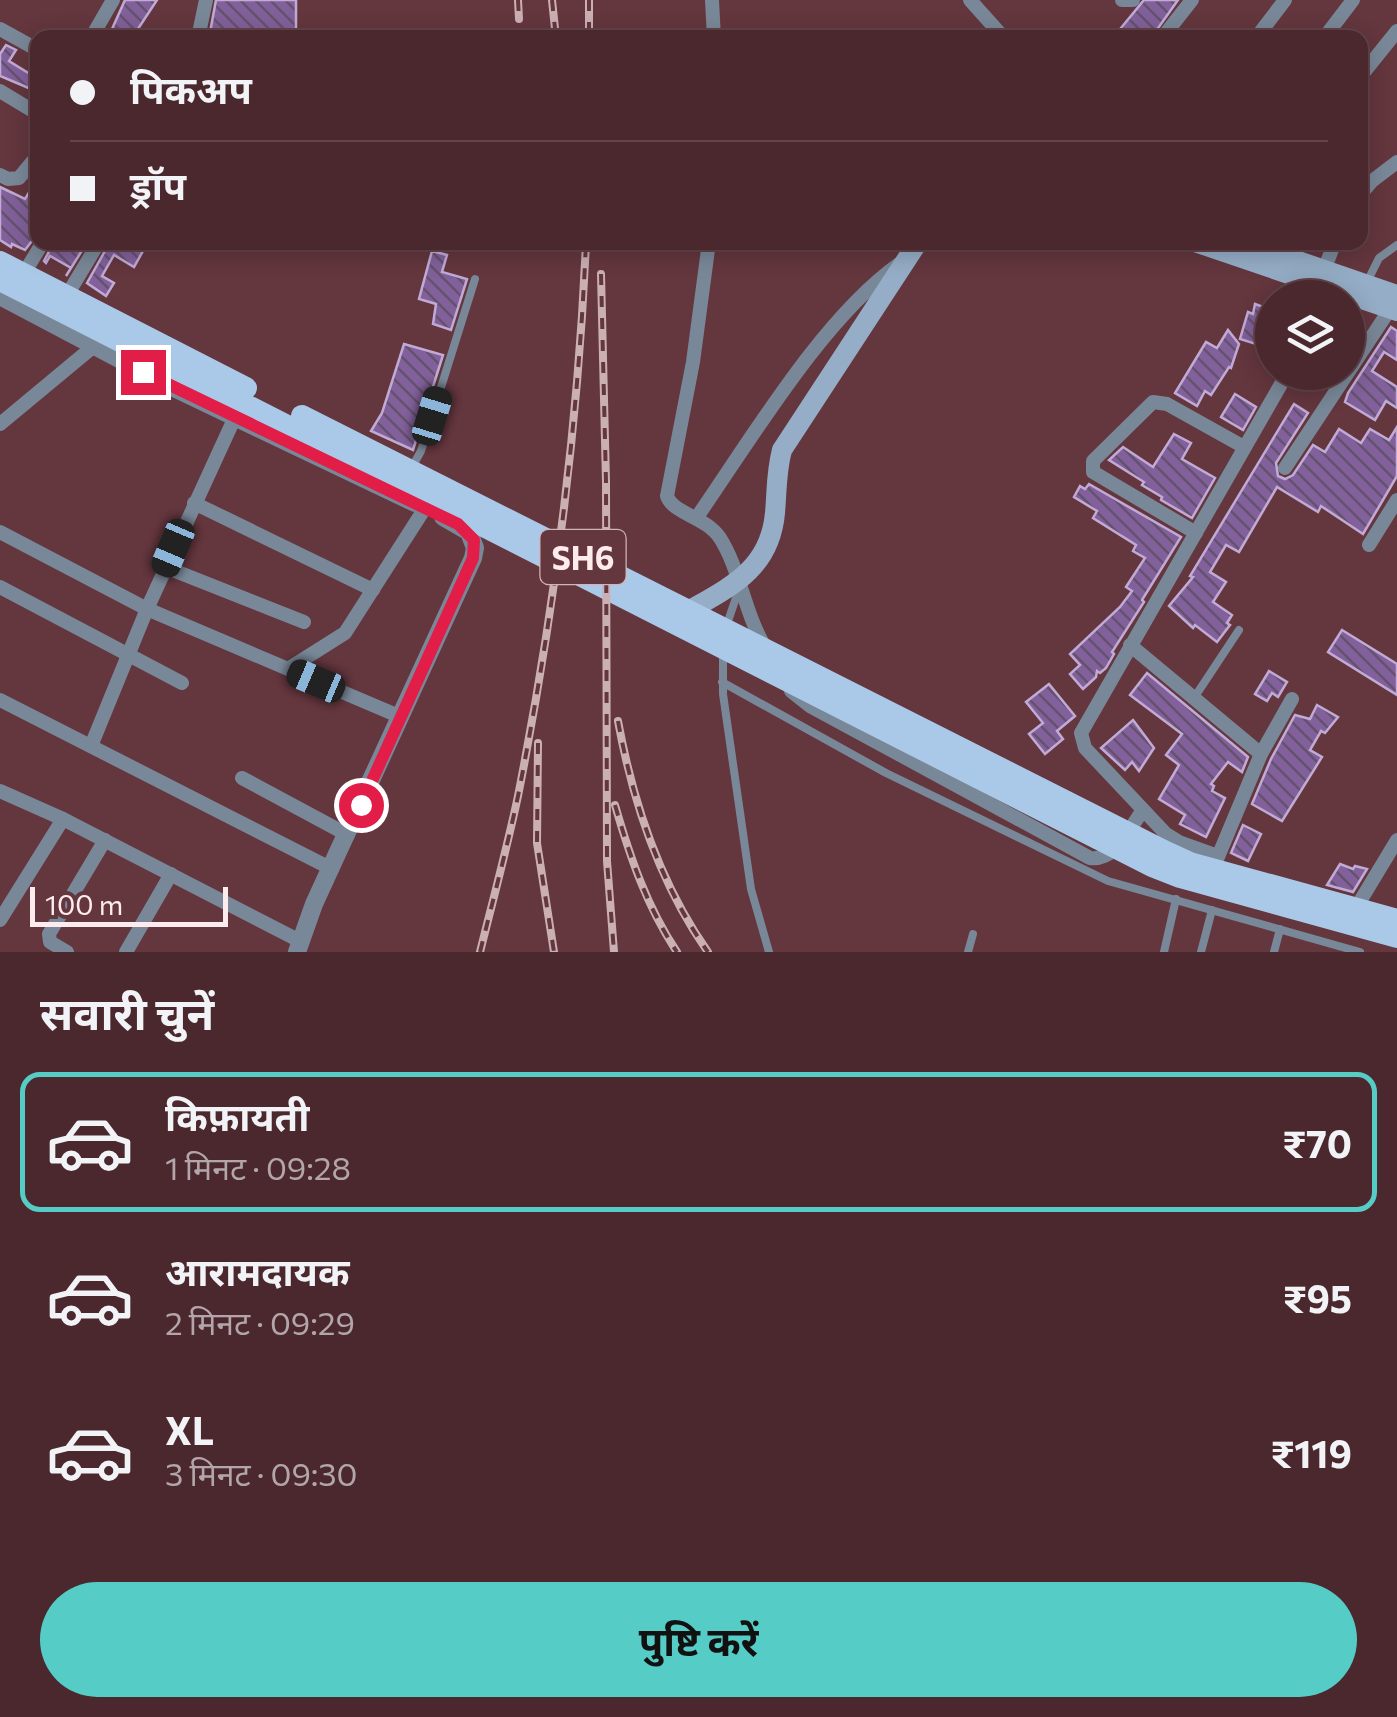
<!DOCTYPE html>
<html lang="hi">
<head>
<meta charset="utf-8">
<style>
	:root { --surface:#4b282e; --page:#523036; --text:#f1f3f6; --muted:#b2a6aa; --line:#62444a; --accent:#55cdc6 }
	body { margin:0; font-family:Commissioner,"Noto Sans Devanagari",sans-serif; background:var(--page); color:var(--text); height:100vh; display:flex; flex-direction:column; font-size:38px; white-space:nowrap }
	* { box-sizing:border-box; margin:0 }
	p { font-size:32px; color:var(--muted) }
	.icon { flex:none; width:55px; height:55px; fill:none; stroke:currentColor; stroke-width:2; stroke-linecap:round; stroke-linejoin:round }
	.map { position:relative; height:952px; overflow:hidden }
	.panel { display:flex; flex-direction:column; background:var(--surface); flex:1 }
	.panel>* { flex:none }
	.guide { position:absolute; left:30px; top:30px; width:1338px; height:220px; border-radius:20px; box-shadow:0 5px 25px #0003,0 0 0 2px var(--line); display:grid; align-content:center; height:220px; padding:0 40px; background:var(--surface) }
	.buttons { position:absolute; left:1255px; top:280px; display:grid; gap:20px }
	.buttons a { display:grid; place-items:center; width:110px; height:110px; border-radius:50%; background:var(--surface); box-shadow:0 5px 25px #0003,0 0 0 2px var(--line); font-size:50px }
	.scale { position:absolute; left:30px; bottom:25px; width:198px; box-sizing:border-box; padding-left:10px; border:5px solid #fdebed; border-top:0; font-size:28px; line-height:35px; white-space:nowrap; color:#fdebed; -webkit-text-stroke:8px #64363e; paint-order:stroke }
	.end { position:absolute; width:45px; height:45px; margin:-22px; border:12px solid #e11d48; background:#fff; box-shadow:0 0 0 5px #fff }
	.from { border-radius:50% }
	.car { position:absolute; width:30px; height:60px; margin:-30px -15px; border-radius:12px; box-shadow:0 0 8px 2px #0007; background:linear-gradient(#222 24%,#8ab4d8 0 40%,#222 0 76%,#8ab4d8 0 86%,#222 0) }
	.guide b { display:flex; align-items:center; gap:35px; height:95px; font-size:38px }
	.guide b+b { border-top:2px solid var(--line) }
	.guide i { width:25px; height:25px; background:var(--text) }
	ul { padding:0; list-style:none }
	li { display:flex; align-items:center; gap:30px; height:140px; margin:0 20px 15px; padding:0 20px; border:5px solid transparent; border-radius:20px }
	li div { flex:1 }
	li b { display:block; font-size:38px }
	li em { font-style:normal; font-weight:700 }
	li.on { border-color:var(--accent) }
	li>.icon { width:90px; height:90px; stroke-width:1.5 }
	h2 { padding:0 40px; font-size:45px; line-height:120px }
	.action { display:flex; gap:20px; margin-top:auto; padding:20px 40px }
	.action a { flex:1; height:115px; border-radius:60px; background:var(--accent); color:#111; font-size:40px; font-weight:700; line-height:115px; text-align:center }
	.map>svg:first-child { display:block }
	.building { fill:url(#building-back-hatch); stroke:#c2aad6; stroke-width:2.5 }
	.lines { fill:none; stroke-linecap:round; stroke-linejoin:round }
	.service { stroke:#798898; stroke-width:8 }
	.minor { stroke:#798898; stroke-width:14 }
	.tertiary { stroke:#798898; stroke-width:18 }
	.secondary { stroke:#95adc6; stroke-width:20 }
	.primary { stroke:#aac9e9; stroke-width:22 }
	.rail-casing { stroke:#caafb3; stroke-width:8 }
	.rail { stroke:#64363e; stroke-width:4; stroke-dasharray:11; stroke-linecap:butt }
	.route { stroke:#e11d48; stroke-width:12 }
	.labels { text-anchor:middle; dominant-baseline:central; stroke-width:8; stroke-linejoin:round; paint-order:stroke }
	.shield { fill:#64363e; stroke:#cfb5b8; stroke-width:2.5 }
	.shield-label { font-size:32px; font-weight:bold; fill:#fdebed }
</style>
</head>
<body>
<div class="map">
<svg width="1397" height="952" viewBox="0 0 1397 952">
	<defs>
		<pattern id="building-back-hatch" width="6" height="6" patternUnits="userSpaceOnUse" patternTransform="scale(2.5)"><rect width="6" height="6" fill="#82609b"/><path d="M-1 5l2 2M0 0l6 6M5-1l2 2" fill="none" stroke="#64526d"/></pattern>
	</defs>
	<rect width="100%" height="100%" fill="#64363e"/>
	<g class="building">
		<path d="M125,0H157L132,38H108Z"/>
		<path d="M216,0H296V38H209Z"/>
		<path d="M1144,0H1178L1151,38H1135L1121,28Z"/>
		<path d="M6,45L16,50L9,61L38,79V92L0,76V54Z"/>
		<path d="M38,178V233L25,250L12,244L11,247L0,240V187L25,199Z"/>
		<path d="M54,242H72L83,249L66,276L71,268L50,256L46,263L44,261Z"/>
		<path d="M110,242H124L131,247L134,242H148L134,267L114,255L102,276L114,283L106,296L87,283Z"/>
		<path d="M432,251L447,255L442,272L467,279L451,330L433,324L436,304L419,299Z"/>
		<path d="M1255,304L1272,310V349L1240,339L1248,312L1253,314Z"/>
		<path d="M1391,327L1397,331V360L1384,352L1372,371L1397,387V408L1386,401L1375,420L1345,402L1348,393Z"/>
		<path d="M1228,330L1239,344L1231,368L1229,367L1211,395L1205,391L1197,406L1175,393L1206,342L1217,348Z"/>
		<path d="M404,344L443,355L413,450L371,431L382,413Z"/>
		<path d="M1235,394L1256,407L1243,430L1221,417Z"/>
		<path d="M1294,404L1308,413L1276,463L1278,476L1285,479L1293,475L1313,445L1325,452L1339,429L1361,443L1370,429L1389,440L1397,427V476L1363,534L1321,506L1318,512L1277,487L1239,552L1226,545L1210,572L1226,582L1213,602L1232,615L1227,623L1230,625L1217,642L1195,625L1193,628L1169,606L1193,577L1190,576Z"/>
		<path d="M1174,434L1191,443L1182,459L1215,478L1192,518L1161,500L1162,497L1142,485L1144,482L1109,460L1123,447L1153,467Z"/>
		<path d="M1089,484L1181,537L1142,600L1144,602L1112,652L1114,654L1106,668L1100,673L1097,671L1096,677L1083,689L1070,674L1080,665L1070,654L1120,607L1132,591L1126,587L1145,558L1133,551L1136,545L1093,518L1097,511L1074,497L1080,486L1085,489Z"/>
		<path d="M1342,630L1397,664V695L1328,652Z"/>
		<path d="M1269,671L1287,682L1278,697L1272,693L1267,701L1255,694Z"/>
		<path d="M1147,673L1248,757L1242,772L1228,762L1211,784L1214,786L1212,791L1225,798L1206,837L1180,824L1185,815L1159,799L1179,765L1166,755L1182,734L1130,695Z"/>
		<path d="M1049,684L1075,716L1057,731L1063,739L1045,754L1029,734L1043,723L1026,702Z"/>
		<path d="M1317,705L1338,717L1325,733L1321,731L1310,750L1322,757L1282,821L1252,804L1271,759L1295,715L1310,719Z"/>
		<path d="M1133,720L1154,748L1139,771L1132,762L1125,770L1101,748Z"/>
		<path d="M1243,825L1261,834L1248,861L1231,853Z"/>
		<path d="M1340,864L1353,869L1355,866L1367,869L1353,892L1327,885Z"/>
	</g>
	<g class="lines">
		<g class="service">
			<path d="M1366,284L1379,258L1397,245"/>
			<path d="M411,469L421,451L475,279"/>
			<path d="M726,627L739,589"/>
			<path d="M723,651V694L751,889L769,952"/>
			<path d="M722,682L886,773L1108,881L1360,952"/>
			<path d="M1194,698L1239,630"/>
			<path d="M968,952L973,934"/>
			<path d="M1164,952L1176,899"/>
			<path d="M1201,952L1212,910"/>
			<path d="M1274,952L1280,929"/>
		</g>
		<g class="minor">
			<path d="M712,0L714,38"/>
			<path d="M970,0L1004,38"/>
			<path d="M1122,0H1133"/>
			<path d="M0,29L38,50"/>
			<path d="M91,38L113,0"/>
			<path d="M198,38L206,0"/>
			<path d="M1162,38L1192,0"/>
			<path d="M1256,38L1285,0"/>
			<path d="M1324,38L1353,0"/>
			<path d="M1360,77L1397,31"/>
			<path d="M0,91L38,114"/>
			<path d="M0,175L8,179L19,178L38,155"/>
			<path d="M1360,195L1372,181L1397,162"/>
			<path d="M709,242L693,362L667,496C673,514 705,516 720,538C740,569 744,612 765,647"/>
			<path d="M1324,270L1335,242"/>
			<path d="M20,280L43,242"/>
			<path d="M63,302L99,242"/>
			<path d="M0,424L94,346"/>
			<path d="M1285,468L1390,309"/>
			<path d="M194,503L373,590"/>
			<path d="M697,517C752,438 822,319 899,264"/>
			<path d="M0,532L147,609L401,717"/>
			<path d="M1196,533L1093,472V461L1153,402L1167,404L1244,447"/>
			<path d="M1369,545L1397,500"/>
			<path d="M165,567L304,622"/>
			<path d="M0,587L182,683"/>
			<path d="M1130,645L1261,754"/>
			<path d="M288,669L345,633L425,508"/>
			<path d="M791,691L810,706L1090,858C1116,861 1129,829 1143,810"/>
			<path d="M0,700L332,869"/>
			<path d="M91,746L147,609L235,417"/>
			<path d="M242,778L348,835"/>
			<path d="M0,791L63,819L300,941"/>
			<path d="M1218,856L1179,842L1166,834L1085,748L1081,733L1288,372"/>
			<path d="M1215,864L1261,754L1292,699"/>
			<path d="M1356,908L1397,840"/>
			<path d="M0,920L63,819"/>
			<path d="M67,952L50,942L49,934L105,840"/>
			<path d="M126,952L171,874"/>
		</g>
		<g class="tertiary">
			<path d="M0,296L178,390L415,503"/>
			<path d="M297,952L314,904L473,558L475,548L469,532L443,517"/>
		</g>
		<g class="secondary">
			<path d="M1195,242L1397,311"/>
			<path d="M1243,242L1397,295"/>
			<path d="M690,610C732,586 770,568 775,513C777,491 776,472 782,450L918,242"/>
		</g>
		<g class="primary">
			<path d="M0,262L246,388"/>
			<path d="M0,280L1152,866L1180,877L1397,937"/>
			<path d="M302,416L1166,852L1190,863L1397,920"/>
		</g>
		<defs>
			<g id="rail">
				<path d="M518,0L519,19"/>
				<path d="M552,0L556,38"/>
				<path d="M589,0V38"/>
				<path d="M601,274L606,482L607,861L614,952"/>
				<path d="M618,721C633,803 660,884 708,952"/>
				<path d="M538,743L537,843L554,952"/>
				<path d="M615,805C630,857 647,907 677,952"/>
				<path d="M480,952C493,900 507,848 518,796C554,613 578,429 586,242"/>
			</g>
		</defs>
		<use href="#rail" class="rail-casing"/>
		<use href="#rail" class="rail"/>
	</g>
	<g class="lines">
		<path class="route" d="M143,372L458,524L474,540L473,558L361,805"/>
	</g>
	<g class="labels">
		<rect class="shield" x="540.5" y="530" width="85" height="54" rx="8"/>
		<g class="shield-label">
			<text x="583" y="557">SH6</text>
		</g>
	</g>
</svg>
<div class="buttons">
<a><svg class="icon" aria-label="layers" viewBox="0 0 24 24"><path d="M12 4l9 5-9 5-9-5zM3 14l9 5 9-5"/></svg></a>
</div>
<div class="scale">100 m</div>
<i class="end from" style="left:361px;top:805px"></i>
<i class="end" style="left:143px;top:372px"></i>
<i class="car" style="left:432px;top:416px;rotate:17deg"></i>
<i class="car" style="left:173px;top:548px;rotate:203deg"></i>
<i class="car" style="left:316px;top:681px;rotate:293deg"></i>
<div class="guide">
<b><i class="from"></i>पिकअप</b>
<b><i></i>ड्रॉप</b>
</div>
</div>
<section class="panel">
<h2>सवारी चुनें</h2>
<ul>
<li class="on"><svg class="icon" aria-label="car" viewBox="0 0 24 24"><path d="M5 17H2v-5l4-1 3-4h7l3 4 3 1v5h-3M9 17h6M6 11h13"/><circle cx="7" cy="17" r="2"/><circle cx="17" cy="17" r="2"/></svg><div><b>किफ़ायती</b><p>1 मिनट · 09:28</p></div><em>₹70</em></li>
<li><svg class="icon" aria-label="car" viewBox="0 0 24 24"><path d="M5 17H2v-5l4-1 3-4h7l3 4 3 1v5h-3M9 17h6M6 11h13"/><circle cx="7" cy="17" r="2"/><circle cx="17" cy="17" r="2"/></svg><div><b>आरामदायक</b><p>2 मिनट · 09:29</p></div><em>₹95</em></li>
<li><svg class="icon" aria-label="car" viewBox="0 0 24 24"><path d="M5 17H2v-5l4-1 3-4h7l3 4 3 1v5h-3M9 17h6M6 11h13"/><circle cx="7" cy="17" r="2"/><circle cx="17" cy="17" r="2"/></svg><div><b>XL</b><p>3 मिनट · 09:30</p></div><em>₹119</em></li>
</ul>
<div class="action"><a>पुष्टि करें</a></div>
</section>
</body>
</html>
